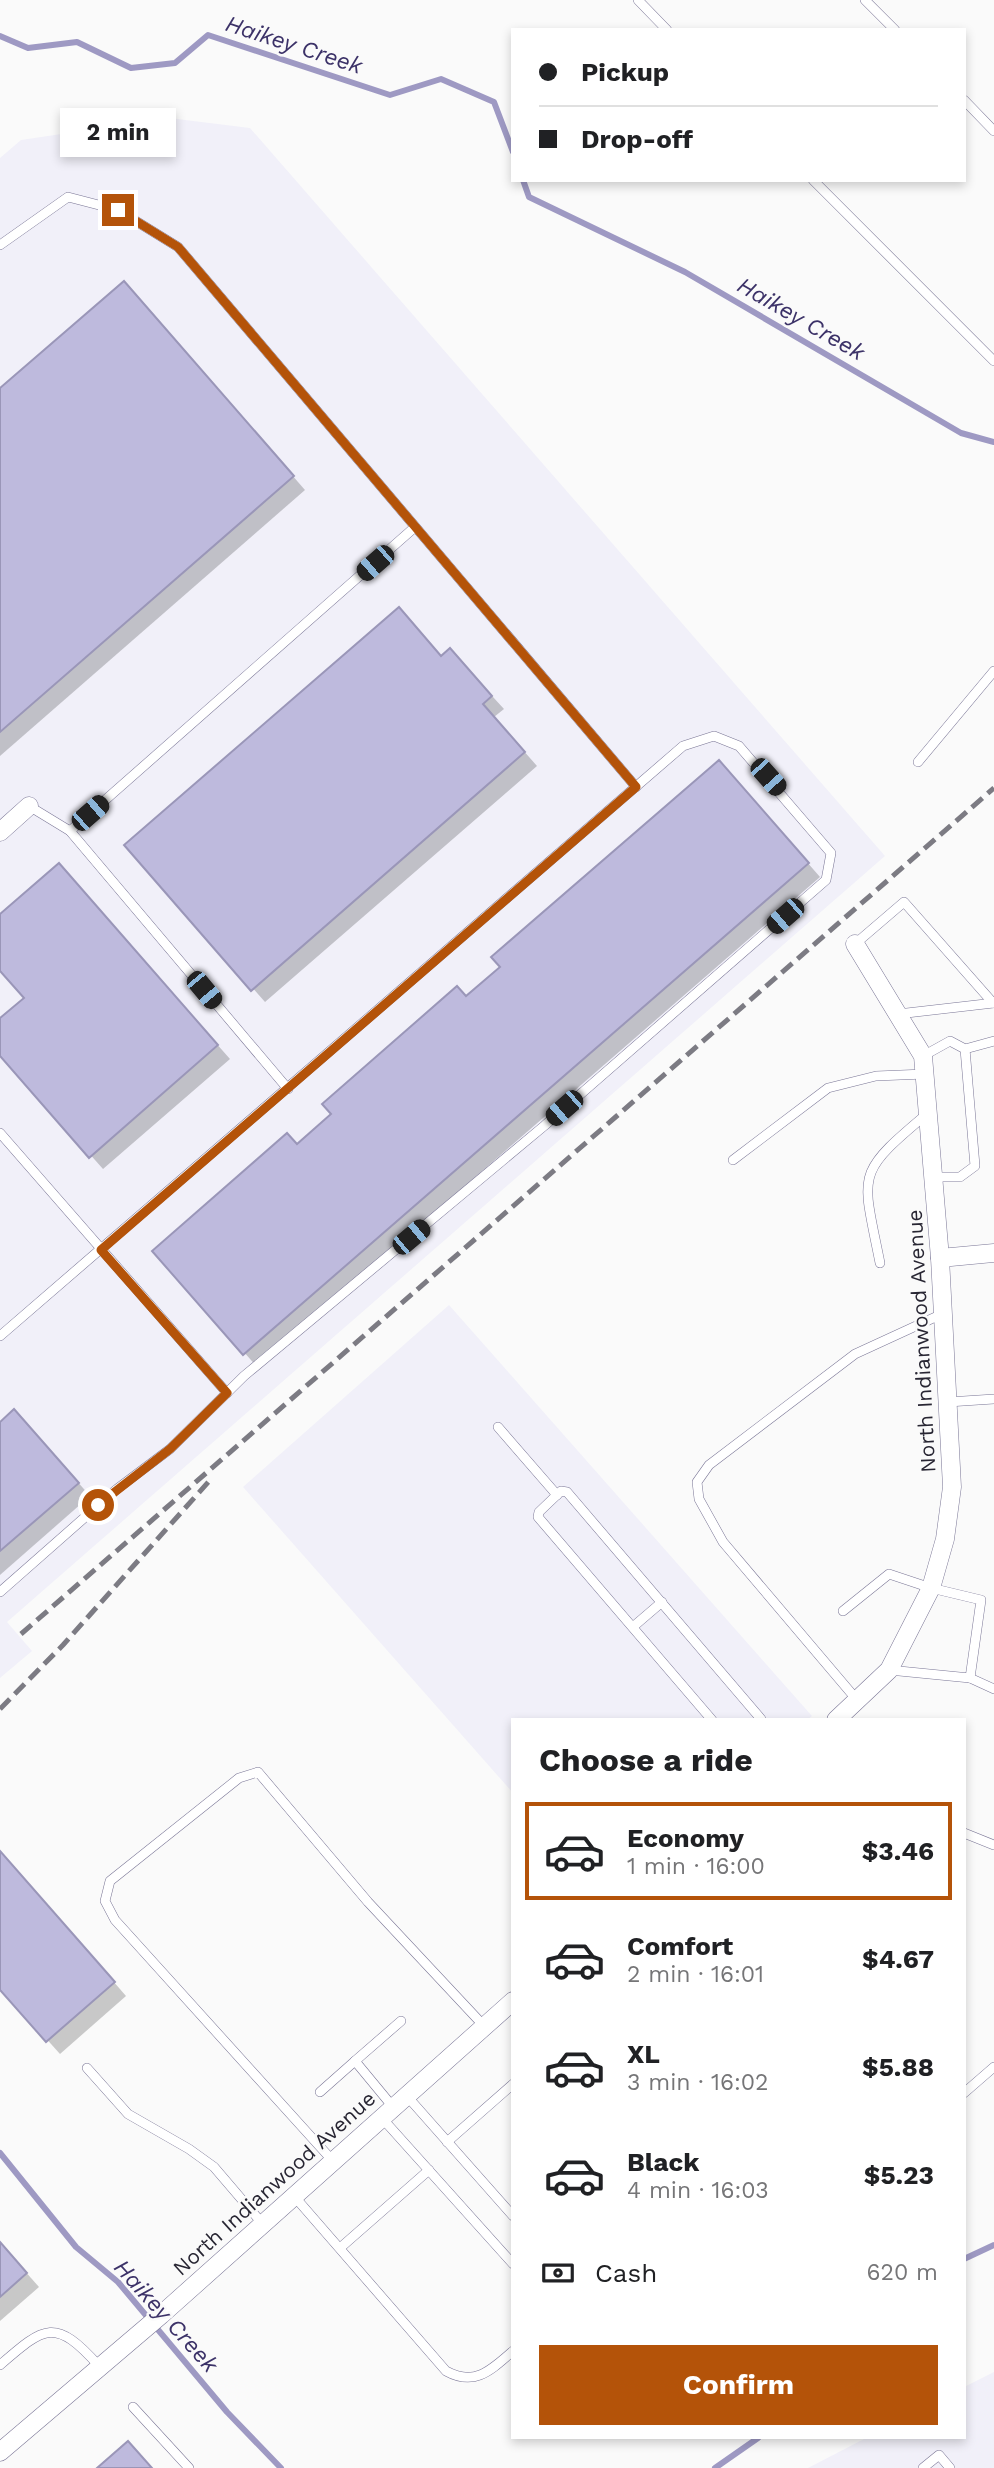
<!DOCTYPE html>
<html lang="en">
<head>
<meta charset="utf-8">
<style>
	:root { --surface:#fff; --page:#f2f2f2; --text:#202124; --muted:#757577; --line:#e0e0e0; --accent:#b45309 }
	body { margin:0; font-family:"Work Sans",sans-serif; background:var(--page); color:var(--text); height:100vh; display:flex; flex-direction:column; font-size:26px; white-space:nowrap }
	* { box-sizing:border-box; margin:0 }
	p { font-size:23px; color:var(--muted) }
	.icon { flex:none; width:38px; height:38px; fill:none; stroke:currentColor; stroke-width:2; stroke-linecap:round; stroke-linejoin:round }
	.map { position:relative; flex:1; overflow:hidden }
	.panel { position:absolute; left:511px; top:1718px; width:455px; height:721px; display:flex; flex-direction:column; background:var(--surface); border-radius:0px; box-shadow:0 4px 10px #0003 }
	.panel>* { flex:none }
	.top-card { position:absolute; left:511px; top:28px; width:455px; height:154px; border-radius:0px; box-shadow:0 4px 10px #0003; display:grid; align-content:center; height:154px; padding:0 28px; background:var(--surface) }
	.end { position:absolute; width:32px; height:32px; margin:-16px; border:9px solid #b45309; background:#fff; box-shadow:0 0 0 4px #fff }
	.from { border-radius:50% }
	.bubble { position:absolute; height:49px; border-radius:0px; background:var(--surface); box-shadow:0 4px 10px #0003; font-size:23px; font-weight:700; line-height:49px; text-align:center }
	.car { position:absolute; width:21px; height:42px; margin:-21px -10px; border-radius:9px; box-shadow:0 0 5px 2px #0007; background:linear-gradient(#222 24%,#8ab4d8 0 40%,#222 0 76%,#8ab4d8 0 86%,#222 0) }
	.top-card b { display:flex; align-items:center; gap:24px; height:66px; font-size:26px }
	.top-card b+b { border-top:2px solid var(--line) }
	.top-card i { width:18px; height:18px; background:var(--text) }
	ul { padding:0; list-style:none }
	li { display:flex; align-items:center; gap:21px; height:98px; margin:0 14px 10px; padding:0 14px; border:4px solid transparent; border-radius:0px }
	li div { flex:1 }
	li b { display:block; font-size:26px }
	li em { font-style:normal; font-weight:700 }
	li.current { border-color:var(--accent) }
	li>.icon { width:63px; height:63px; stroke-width:1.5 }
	h2 { padding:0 28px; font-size:32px; line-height:84px }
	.pay { display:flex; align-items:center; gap:18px; height:77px; padding:0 28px; font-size:26px }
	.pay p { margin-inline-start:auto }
	.primary-button { display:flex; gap:14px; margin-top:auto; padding:14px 28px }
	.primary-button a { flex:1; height:80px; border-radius:0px; background:var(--accent); color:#fff; font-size:28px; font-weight:700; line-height:80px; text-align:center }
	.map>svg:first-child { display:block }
	.built { fill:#f1f0f9 }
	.shadow { fill:#0003 }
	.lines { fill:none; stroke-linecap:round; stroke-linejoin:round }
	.stream { stroke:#9e99c3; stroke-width:6 }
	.building { fill:#bebadd; stroke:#9a96b8; stroke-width:2 }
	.lane-casing { stroke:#7a7696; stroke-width:10 }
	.street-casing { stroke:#7a7696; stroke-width:19 }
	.lane { stroke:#fff; stroke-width:9 }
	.street { stroke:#fff; stroke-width:18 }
	.rail { stroke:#7c7b83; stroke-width:5; stroke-dasharray:14 7; stroke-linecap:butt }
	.route { stroke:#b45309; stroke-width:9 }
	.labels { text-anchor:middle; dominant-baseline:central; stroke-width:5; stroke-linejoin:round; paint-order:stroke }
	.street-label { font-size:21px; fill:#282633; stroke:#fafafa }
	.water-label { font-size:23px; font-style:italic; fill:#3c3268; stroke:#fafafa }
</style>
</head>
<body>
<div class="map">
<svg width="994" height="2468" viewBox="0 0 994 2468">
	<rect width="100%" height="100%" fill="#fafafa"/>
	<g class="built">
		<path d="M169,118L250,128L885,856L7,1622L32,1651L0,1678V158L21,140Z"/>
		<path d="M449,1305L812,1716L807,1720H513V1793L243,1487Z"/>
		<path d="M994,2372V2468H808L866,2438H964V2387Z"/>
	</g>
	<g class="shadow">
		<path d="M136,296L305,490L0,756V391Z"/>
		<path d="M450,650L504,709L494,717L537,766L265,1002L127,845Z"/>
		<path d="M731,775L820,877L257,1367L155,1251L298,1146Z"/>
		<path d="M59,865L230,1059L103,1169L0,1053V1020L26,998L0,968V917Z"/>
		<path d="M0,1424H27L90,1496L0,1575Z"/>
		<path d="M0,1851L126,1996L60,2054L0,1987Z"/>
		<path d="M0,2243L39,2287L0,2321Z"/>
	</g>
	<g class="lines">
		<g class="stream">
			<path d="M0,36L28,48L77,42L131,68L175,63L208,35L390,95L441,79L494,102L513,152"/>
			<path d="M523,180L529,197L685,272L961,433L994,442"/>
			<path d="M0,2153L76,2247L118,2282L227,2412L281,2468"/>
			<path d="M964,2259L994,2245"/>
			<path d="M715,2468L758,2438"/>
		</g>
	</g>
	<g class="building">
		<path d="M124,281L294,476L0,732V388Z"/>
		<path d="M399,607L441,656L450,648L492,696L483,704L525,752L251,991L124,845Z"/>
		<path d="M719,760L809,863L243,1355L152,1251L287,1133L297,1144L331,1114L322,1104L457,986L466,996L500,967L491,957Z"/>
		<path d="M59,863L218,1045L89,1158L0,1056V1018L24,998L0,971V914Z"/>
		<path d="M14,1409L79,1483L0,1551V1422Z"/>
		<path d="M0,1851L115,1982L46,2042L0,1990Z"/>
		<path d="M0,2242L27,2273L0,2297Z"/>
		<path d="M128,2441L152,2468H97Z"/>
	</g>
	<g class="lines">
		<defs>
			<g id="lane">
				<path d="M638,0L667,30"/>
				<path d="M865,0L895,30"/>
				<path d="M964,100L994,131"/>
				<path d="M813,180L994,361"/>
				<path d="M0,245L68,197L118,210L178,247L636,787"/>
				<path d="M918,762L994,671"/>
				<path d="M29,806L70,831L288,1089"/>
				<path d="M70,831L415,527"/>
				<path d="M855,944L904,902L993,1003"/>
				<path d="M898,1014L994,1003"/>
				<path d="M965,1049L994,1041"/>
				<path d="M923,1056L950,1041L965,1049L975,1166L960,1177H934"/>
				<path d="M0,1133L227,1393"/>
				<path d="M733,1160L828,1088L876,1076L925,1074"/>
				<path d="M880,1263C862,1172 854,1175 928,1113"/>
				<path d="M0,1336L683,746L714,736L739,746L831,853L826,880L544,1126L244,1376L170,1449L117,1489L0,1592"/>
				<path d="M948,1402L994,1399"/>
				<path d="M498,1427L557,1495"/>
				<path d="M843,1611L889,1574L931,1588L981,1600L970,1678L889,1670"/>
				<path d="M634,1626L662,1602"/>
				<path d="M970,1678L994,1689"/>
				<path d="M857,1700L723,1542L699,1499L697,1482L709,1465L855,1354L942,1314"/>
				<path d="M712,1720L538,1517L539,1512L561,1491L567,1492L761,1719"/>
				<path d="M964,1833L994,1845"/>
				<path d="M87,2068L128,2114L189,2149L214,2167L261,2222"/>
				<path d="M320,2092L355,2061"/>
				<path d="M964,2093L994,2067"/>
				<path d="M406,2095L513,2216"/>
				<path d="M393,2107L355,2061L401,2021"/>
				<path d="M381,2117L513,2264"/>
				<path d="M447,2142L513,2084"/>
				<path d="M332,2160L115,1920L105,1901L110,1881L239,1778L258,1772L368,1902L484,2026"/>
				<path d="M294,2196L446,2371C475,2387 491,2370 513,2351"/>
				<path d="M340,2248L429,2170"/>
				<path d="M0,2365C45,2326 55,2317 99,2366"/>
				<path d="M133,2407L189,2468"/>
				<path d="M923,2468L939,2455L950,2468"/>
			</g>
			<g id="street">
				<path d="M0,832L29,806"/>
				<path d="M940,1258L994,1253"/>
				<path d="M836,1720L889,1670L931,1588L945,1539L952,1487L940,1258L923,1056L855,944"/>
				<path d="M0,2452L161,2315L513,2001"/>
			</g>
		</defs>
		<use href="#lane" class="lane-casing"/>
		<use href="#street" class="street-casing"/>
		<use href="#lane" class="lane"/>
		<use href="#street" class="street"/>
		<g class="rail">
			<path d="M21,1634L994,788"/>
			<path d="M0,1709L63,1645L211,1479"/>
		</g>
	</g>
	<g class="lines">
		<path class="route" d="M98,1505L170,1449L227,1393L101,1250L636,787L178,247L118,210"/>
	</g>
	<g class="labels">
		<g class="street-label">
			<text transform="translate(921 1341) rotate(-93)">North Indianwood Avenue</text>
			<text transform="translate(274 2183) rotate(-42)">North Indianwood Avenue</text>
		</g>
		<g class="water-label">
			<text transform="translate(294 45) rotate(18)">Haikey Creek</text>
			<text transform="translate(801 319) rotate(30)">Haikey Creek</text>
			<text transform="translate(166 2316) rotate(48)">Haikey Creek</text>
		</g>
	</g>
</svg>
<i class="end from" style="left:98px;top:1505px"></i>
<i class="end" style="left:118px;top:210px"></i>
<div class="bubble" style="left:60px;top:108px;width:116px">2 min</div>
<i class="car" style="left:375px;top:563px;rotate:229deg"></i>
<i class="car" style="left:768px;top:777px;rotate:138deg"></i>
<i class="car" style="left:90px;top:813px;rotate:49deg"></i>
<i class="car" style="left:785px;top:916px;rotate:229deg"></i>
<i class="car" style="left:204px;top:990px;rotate:140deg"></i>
<i class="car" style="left:564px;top:1108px;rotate:229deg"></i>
<i class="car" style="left:411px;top:1237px;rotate:50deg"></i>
<div class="top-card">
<b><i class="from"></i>Pickup</b>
<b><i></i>Drop-off</b>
</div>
<section class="panel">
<h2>Choose a ride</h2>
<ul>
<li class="current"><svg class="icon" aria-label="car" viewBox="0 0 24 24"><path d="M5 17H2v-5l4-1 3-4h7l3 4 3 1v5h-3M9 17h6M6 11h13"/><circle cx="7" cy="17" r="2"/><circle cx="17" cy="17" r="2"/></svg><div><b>Economy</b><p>1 min · 16:00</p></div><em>$3.46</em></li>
<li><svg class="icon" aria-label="car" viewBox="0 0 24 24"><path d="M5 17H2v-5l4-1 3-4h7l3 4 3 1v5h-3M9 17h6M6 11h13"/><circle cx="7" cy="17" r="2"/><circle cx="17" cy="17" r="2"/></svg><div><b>Comfort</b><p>2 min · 16:01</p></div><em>$4.67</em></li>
<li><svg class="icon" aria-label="car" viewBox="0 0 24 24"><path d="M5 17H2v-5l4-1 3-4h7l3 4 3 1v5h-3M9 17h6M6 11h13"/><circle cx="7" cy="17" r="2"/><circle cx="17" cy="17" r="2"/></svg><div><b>XL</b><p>3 min · 16:02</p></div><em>$5.88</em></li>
<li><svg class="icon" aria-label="car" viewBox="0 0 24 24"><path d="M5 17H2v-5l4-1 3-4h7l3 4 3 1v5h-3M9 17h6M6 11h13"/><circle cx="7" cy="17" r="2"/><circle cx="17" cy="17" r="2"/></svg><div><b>Black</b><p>4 min · 16:03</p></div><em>$5.23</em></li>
</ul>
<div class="pay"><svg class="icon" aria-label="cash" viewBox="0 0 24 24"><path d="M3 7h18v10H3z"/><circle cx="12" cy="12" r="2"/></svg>Cash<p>620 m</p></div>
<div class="primary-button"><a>Confirm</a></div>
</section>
</div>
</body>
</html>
